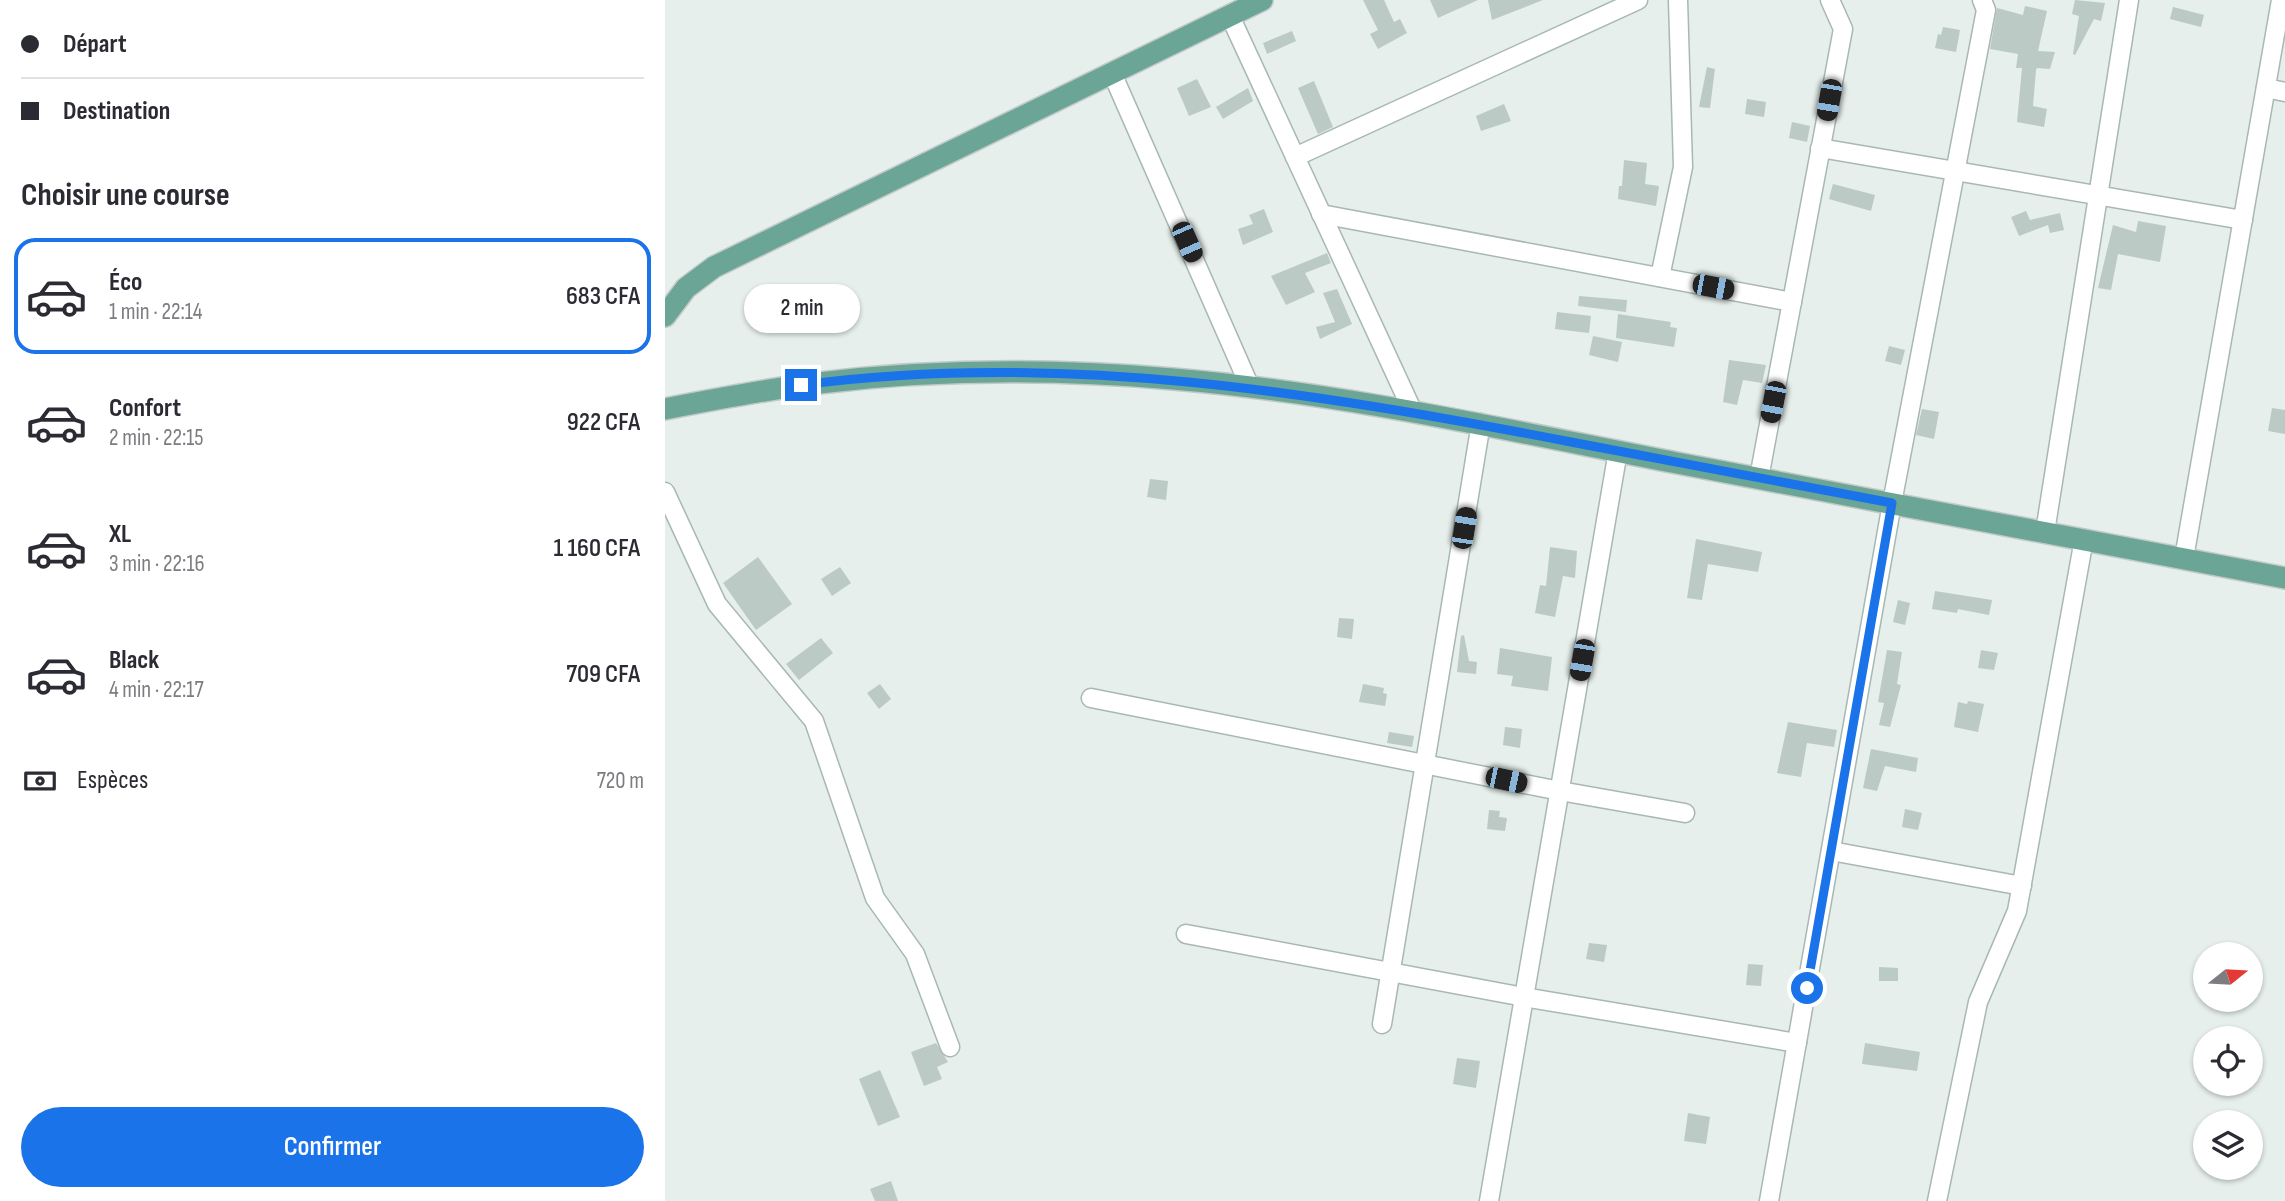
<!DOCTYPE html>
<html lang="fr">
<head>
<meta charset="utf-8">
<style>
	:root { --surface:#fff; --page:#f7f7f7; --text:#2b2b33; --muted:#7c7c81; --line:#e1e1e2; --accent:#1a73e8 }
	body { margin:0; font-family:"Sofia Sans Condensed",sans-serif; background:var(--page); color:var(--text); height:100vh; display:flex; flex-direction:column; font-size:26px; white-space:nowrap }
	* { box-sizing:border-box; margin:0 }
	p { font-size:23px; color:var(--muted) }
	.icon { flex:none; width:38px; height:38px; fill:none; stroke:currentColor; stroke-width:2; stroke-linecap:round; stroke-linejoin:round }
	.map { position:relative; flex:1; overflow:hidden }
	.sheet { display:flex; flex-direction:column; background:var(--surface); width:665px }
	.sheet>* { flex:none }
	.hud { display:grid; align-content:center; height:154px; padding:0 21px; background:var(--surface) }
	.needle { width:46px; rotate:72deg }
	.fabs { position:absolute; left:1528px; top:942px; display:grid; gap:14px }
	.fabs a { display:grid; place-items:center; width:70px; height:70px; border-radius:50%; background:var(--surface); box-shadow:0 2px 5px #0004; font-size:35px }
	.end { position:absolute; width:32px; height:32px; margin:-16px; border:9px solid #1a73e8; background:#fff; box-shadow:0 0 0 4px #fff }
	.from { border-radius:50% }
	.bubble { position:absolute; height:49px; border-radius:24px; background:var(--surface); box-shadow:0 2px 5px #0004; font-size:23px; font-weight:600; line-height:49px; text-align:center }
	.car { position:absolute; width:21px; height:42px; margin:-21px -10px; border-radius:9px; box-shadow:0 0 5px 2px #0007; background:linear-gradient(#222 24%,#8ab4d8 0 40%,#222 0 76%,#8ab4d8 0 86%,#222 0) }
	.hud b { display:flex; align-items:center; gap:24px; height:66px; font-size:26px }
	.hud b+b { border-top:2px solid var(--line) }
	.hud i { width:18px; height:18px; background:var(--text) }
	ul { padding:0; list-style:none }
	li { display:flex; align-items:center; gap:21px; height:116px; margin:0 14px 10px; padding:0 7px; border:4px solid transparent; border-radius:21px }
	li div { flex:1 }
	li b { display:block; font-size:26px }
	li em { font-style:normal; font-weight:600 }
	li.selected { border-color:var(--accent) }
	li>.icon { width:63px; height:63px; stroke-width:1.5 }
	h2 { padding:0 21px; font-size:32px; line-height:84px }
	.pay { display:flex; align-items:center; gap:18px; height:77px; padding:0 21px; font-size:26px }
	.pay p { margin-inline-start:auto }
	.action { display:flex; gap:14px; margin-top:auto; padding:14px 21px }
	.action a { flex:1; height:80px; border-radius:42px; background:var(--accent); color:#fff; font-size:28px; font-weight:600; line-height:80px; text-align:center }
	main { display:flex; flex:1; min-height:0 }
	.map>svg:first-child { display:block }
	.building { fill:#bbcac4 }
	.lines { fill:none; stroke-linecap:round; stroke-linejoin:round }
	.minor-casing { stroke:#a8b8b2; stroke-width:21 }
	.major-casing { stroke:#c2cac8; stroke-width:24 }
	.minor { stroke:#fff; stroke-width:18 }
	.major { stroke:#6aa596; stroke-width:21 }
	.route { stroke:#1a73e8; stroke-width:9 }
</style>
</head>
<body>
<main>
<section class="sheet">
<div class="hud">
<b><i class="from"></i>Départ</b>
<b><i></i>Destination</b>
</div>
<h2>Choisir une course</h2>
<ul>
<li class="selected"><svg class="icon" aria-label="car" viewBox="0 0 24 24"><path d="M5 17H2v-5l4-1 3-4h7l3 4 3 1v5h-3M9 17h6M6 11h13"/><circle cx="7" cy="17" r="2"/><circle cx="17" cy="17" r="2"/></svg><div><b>Éco</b><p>1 min · 22:14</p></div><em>683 CFA</em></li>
<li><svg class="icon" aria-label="car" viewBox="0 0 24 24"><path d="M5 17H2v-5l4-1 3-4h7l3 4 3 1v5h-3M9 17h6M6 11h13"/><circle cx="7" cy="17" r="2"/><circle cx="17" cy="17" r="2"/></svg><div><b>Confort</b><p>2 min · 22:15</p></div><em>922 CFA</em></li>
<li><svg class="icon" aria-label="car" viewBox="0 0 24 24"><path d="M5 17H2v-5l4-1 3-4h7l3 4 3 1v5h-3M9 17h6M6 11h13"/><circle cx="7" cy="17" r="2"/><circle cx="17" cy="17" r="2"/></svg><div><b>XL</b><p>3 min · 22:16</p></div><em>1 160 CFA</em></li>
<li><svg class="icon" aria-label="car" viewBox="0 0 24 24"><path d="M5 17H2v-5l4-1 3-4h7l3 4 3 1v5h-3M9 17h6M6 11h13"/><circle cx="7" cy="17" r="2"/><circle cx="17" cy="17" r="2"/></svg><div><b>Black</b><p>4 min · 22:17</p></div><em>709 CFA</em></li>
</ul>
<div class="pay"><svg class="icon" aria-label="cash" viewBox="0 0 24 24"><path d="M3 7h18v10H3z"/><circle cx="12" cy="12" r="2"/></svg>Espèces<p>720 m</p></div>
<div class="action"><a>Confirmer</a></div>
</section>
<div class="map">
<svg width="1620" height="1201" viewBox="0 0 1620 1201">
	<rect width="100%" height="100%" fill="#e6efeb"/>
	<g class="building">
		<path d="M698,0H719L729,22L735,19L742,33L713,49L705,34L713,30Z"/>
		<path d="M765,0H813L773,18Z"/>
		<path d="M823,0H878L827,20Z"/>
		<path d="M1410,0L1440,3L1436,21L1429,19L1410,55L1408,54L1414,16L1407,14Z"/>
		<path d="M1360,6L1382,11L1373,51L1390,52L1385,69L1372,68L1371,70L1368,106L1382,109L1379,127L1352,122L1357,68H1351L1353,54L1325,49L1332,8L1358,15Z"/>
		<path d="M1508,7L1539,15L1536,27L1505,19Z"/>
		<path d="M1278,27L1295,30L1291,52L1270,48L1273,34L1276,35Z"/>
		<path d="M627,31L631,41L602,54L598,43Z"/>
		<path d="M1042,67L1050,69L1045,108L1034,107Z"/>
		<path d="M532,79L546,107L524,116L512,88Z"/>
		<path d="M649,81L668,127L653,134L633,88Z"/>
		<path d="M583,88L588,101L558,119L551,107Z"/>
		<path d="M1082,99L1101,102L1099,117L1080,114Z"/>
		<path d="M839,104L846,121L816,131L811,116Z"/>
		<path d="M1127,122L1145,126L1142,142L1124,138Z"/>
		<path d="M959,160L982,163L980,184L994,186L991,206L953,199L954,186H957Z"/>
		<path d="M1168,184L1210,195L1206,211L1164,199Z"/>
		<path d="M599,209L608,232L578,245L573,229L588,224L584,215Z"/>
		<path d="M1361,211L1365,220L1395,213L1399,230L1385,233L1383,225L1354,236L1346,217Z"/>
		<path d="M1473,221L1501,226L1495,262L1453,254L1446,290L1433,288L1448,225L1471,232Z"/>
		<path d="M662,253L666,263L640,273L650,292L621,305L606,276Z"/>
		<path d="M672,289L687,324L655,339L651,327L670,322L658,293Z"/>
		<path d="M914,296L962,300L961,312L913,306Z"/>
		<path d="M892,312L926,316L924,333L890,329Z"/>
		<path d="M953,314L1006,322L1005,327L1012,328L1009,347L951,338Z"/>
		<path d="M928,336L957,342L953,362L924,355Z"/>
		<path d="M1224,346L1240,350L1236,365L1220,361Z"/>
		<path d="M1064,360L1101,365L1097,383L1078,380L1072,405L1058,402Z"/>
		<path d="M1607,408L1620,410V434L1603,431Z"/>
		<path d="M1257,409L1274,412L1269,439L1251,435Z"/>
		<path d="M485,479L503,481L501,500L482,497Z"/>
		<path d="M1031,539L1097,552L1093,572L1043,564L1037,600L1022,598Z"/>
		<path d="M885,547L912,551L910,578L898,576L890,617L870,613L875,585L881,586Z"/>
		<path d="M93,557L127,604L91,630L58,583Z"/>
		<path d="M175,567L186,583L167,596L156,579Z"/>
		<path d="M1270,591L1327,600L1324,615L1293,609L1292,613L1267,609Z"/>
		<path d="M1233,600L1245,603L1240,625L1228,622Z"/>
		<path d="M674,618L689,619L687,639L672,637Z"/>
		<path d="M799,635L804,661L812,662L811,674L792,672L796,636Z"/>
		<path d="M156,638L168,653L134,680L121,664Z"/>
		<path d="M835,648L887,657L883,691L846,686L848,676L832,674Z"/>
		<path d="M1222,650L1237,652L1232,684L1236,685L1225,727L1214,725L1219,703L1213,702Z"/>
		<path d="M1316,650L1333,653L1329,670L1313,668Z"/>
		<path d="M215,684L226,699L214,709L202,693Z"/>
		<path d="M698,684L719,688L718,693L722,694L720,706L694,702Z"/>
		<path d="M1303,701L1319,704L1313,732L1289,727L1293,702L1302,704Z"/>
		<path d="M1123,722L1172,730L1169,747L1142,743L1136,777L1112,773Z"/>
		<path d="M840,727L857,729L855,748L838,745Z"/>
		<path d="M724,732L749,736L747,747L722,743Z"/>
		<path d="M1206,749L1253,758L1251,772L1220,766L1212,791L1198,788Z"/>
		<path d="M1240,809L1257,813L1253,830L1237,827Z"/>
		<path d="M824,810L835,811L834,817L842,818L840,831L822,829Z"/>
		<path d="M924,943L942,945L939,962L921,959Z"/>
		<path d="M1083,964L1098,965L1096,986L1081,985Z"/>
		<path d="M1214,967L1233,968V981H1214Z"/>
		<path d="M271,1043L283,1062L272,1067L277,1079L259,1086L246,1052Z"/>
		<path d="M1200,1043L1255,1052L1252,1071L1197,1064Z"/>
		<path d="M792,1058L815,1061L811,1088L788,1084Z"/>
		<path d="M215,1070L235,1117L213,1126L194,1079Z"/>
		<path d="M1023,1113L1045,1117L1041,1144L1019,1141Z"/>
		<path d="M226,1181L233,1201H210L205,1189Z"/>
	</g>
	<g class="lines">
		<defs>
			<g id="minor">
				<path d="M565,16L748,412"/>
				<path d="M447,73L585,387"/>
				<path d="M1601,88L1620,92"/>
				<path d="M1155,148L1578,220"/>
				<path d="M630,157L973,0"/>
				<path d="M656,214L1127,302"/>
				<path d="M995,277L1018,167L1013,0"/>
				<path d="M1094,478L1178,29L1165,0"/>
				<path d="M0,492L52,604L149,721L210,898L250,954L285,1047"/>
				<path d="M1380,532L1464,0"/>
				<path d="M1519,558L1616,0"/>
				<path d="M426,698L895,791L1020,813"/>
				<path d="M1166,851L1357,886"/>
				<path d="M521,934L859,997L1132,1043"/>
				<path d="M717,1024L816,423"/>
				<path d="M824,1201L953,451"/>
				<path d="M1104,1201L1227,503L1321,10L1317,0"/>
				<path d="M1272,1201L1313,1002L1352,911L1419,539"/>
			</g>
			<g id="major">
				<path d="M0,316L21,288L49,267L597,0"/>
				<path d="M0,409C51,399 102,389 154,383C271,369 392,369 508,379C678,393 846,431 1012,463C1215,501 1418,539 1620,578"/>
			</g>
		</defs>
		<use href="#minor" class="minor-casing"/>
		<use href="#major" class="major-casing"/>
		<use href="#minor" class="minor"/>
		<use href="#major" class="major"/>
	</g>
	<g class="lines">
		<path class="route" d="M136,385C395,350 652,393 906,442C1012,463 1119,483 1227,503L1142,988"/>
	</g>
</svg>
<div class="fabs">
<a><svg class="needle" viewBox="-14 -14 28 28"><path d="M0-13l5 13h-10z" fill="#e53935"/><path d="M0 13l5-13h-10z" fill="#7c7c81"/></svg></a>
<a><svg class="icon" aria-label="locate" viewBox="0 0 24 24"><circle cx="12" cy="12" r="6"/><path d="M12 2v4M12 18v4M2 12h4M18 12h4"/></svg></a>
<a><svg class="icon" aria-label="layers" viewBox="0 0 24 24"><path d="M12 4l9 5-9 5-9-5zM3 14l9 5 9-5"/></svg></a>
</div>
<i class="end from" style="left:1142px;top:988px"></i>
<i class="end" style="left:136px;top:385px"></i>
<div class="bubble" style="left:79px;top:284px;width:116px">2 min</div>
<i class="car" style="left:1164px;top:100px;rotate:190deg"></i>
<i class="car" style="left:522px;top:242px;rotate:156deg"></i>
<i class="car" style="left:1048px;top:287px;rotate:101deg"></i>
<i class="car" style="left:1108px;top:402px;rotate:191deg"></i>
<i class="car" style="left:799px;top:528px;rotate:9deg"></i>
<i class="car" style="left:917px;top:660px;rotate:190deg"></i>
<i class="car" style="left:841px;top:780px;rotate:102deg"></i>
</div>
</main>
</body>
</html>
